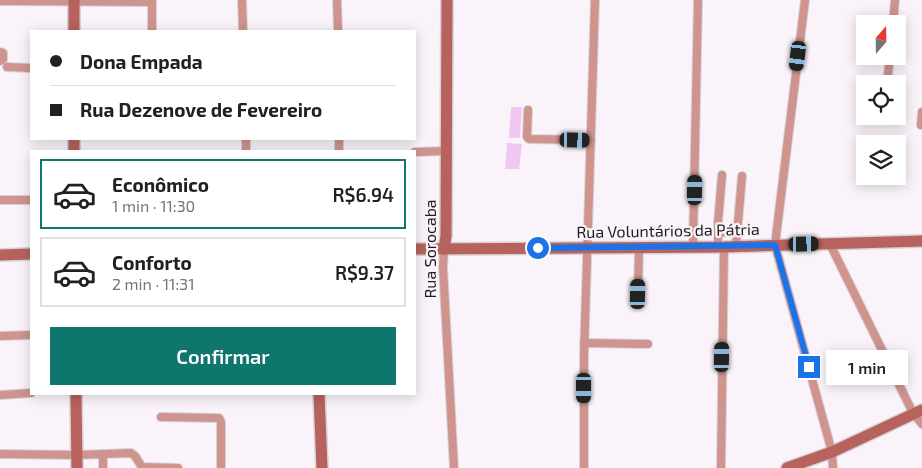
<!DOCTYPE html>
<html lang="pt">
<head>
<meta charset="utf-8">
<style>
	:root { --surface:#fff; --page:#f6f6f6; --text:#202124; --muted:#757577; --line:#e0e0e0; --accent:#0f766e }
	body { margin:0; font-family:"Exo 2",sans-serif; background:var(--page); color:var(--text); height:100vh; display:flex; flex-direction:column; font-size:19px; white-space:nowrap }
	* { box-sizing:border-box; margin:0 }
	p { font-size:16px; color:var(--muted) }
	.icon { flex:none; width:28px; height:28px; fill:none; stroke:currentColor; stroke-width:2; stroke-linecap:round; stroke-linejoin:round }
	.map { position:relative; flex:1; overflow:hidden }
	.drawer { position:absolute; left:30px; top:150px; width:386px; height:245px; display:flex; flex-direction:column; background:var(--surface); border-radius:0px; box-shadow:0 2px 12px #0003 }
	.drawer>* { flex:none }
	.guide { position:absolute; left:30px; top:30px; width:386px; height:110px; border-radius:0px; box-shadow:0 2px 12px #0003; display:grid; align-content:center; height:110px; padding:0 20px; background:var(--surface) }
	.needle { width:32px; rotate:20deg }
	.controls { position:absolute; left:856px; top:15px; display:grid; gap:10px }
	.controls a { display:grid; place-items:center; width:50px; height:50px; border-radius:0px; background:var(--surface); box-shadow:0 2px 12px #0003; font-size:25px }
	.end { position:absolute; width:22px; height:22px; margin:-11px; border:6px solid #1a73e8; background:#fff; box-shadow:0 0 0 2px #fff }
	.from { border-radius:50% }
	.bubble { position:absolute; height:35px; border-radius:0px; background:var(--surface); box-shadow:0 2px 12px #0003; font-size:16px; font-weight:600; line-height:35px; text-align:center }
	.car { position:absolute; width:15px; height:30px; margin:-15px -8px; border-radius:6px; box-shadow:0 0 4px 1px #0007; background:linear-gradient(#222 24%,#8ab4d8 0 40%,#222 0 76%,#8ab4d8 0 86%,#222 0) }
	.guide b { display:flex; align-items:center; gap:18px; height:48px; font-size:19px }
	.guide b+b { border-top:1px solid var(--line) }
	.guide i { width:12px; height:12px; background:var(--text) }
	ul { padding:9px 0 0; list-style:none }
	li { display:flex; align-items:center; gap:15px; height:70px; margin:0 10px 8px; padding:0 10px; border:2px solid var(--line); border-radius:0px }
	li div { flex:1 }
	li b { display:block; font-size:19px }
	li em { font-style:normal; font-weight:600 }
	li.selected { border-color:var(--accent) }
	li>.icon { width:45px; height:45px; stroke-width:1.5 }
	.primary-button { display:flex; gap:10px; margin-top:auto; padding:10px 20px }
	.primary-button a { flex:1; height:58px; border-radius:0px; background:var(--accent); color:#fff; font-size:20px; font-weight:600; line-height:58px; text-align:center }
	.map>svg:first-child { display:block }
	.green { fill:#f0c7f3 }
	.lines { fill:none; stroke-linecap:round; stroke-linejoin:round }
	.street-casing { stroke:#d7d2d7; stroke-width:10 }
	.secondary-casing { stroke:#d7d2d7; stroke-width:14 }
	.street { stroke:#cf948e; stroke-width:8 }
	.secondary { stroke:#b7625c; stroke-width:11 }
	.route { stroke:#1a73e8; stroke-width:6 }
	.labels { text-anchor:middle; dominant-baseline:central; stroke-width:4.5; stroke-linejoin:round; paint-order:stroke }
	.street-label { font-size:16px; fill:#1e1d1f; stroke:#faf4fa }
</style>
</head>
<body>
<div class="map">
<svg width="922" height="468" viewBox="0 0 922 468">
	<rect width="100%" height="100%" fill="#faf4fa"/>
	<g class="green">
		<path d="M511,107H522L520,138H509Z"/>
		<path d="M507,143L522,144L519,169H505Z"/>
	</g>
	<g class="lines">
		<defs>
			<g id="street">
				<path d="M152,0V31"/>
				<path d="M242,0L243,31"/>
				<path d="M337,0L338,31"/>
				<path d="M805,0L775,245L832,452L833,468"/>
				<path d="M0,1L152,2"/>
				<path d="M893,24L895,0"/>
				<path d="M0,52L3,53V60L0,61"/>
				<path d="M7,67L31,68"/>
				<path d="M887,84L890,56"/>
				<path d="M528,110L527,137L529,139L591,140"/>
				<path d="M921,125L922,112"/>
				<path d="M246,139V151"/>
				<path d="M339,139V151"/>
				<path d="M415,152L445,151"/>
				<path d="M0,200H31"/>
				<path d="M717,232L736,233"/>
				<path d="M830,244L913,413L922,424"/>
				<path d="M693,246L698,0"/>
				<path d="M736,246L742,176"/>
				<path d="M718,247V223L722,175"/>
				<path d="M444,249L443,267L454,468"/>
				<path d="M638,294L639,247"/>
				<path d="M0,336L31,335"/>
				<path d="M584,343L648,344"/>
				<path d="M0,395L31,393"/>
				<path d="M161,417L219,418L221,422V468"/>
				<path d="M0,454L77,455L131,453L135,456L142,467L178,468"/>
				<path d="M103,468V454"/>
				<path d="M584,468V356L595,0"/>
				<path d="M721,468L724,247"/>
			</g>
			<g id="secondary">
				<path d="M74,0V31"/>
				<path d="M74,139V151"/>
				<path d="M415,249L724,247L922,241"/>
				<path d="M444,249L446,236L447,0"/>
				<path d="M0,255L31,254"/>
				<path d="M76,394L77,468"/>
				<path d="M319,394L322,468"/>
				<path d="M787,468L832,452L922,410"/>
			</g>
		</defs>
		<use href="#street" class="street-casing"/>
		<use href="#secondary" class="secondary-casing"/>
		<use href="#street" class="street"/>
		<use href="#secondary" class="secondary"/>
	</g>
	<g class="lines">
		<path class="route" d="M538,248L775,245L809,367"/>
	</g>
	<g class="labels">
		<g class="street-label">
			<text transform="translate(668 230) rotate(-1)">Rua Voluntários da Pátria</text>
			<text transform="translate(429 249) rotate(-90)">Rua Sorocaba</text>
		</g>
	</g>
</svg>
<div class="controls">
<a><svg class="needle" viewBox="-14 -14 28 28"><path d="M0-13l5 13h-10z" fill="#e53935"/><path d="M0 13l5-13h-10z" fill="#757577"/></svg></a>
<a><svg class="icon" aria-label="locate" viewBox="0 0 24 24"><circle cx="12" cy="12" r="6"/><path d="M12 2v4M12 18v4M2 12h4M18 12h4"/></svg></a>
<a><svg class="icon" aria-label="layers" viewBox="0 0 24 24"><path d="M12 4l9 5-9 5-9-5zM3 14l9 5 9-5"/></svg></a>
</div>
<i class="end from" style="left:538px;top:248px"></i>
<i class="end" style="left:809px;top:367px"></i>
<div class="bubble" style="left:826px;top:350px;width:82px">1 min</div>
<i class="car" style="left:798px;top:56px;rotate:187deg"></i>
<i class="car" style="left:575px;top:140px;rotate:91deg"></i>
<i class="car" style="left:695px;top:190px;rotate:1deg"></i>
<i class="car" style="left:804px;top:244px;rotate:89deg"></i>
<i class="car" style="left:638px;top:294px;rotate:1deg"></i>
<i class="car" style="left:722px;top:357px;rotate:1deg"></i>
<i class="car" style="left:584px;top:388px;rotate:180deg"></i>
<div class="guide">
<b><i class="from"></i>Dona Empada</b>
<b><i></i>Rua Dezenove de Fevereiro</b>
</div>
<section class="drawer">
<ul>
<li class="selected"><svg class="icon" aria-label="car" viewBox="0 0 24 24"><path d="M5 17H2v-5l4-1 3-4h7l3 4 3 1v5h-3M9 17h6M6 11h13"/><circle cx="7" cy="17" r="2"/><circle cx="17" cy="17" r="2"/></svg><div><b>Econômico</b><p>1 min · 11:30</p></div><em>R$6.94</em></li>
<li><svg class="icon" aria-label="car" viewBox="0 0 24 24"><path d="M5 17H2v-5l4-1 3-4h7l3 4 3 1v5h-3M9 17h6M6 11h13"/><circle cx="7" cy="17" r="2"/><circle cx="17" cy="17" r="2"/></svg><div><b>Conforto</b><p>2 min · 11:31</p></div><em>R$9.37</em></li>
</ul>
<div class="primary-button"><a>Confirmar</a></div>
</section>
</div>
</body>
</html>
